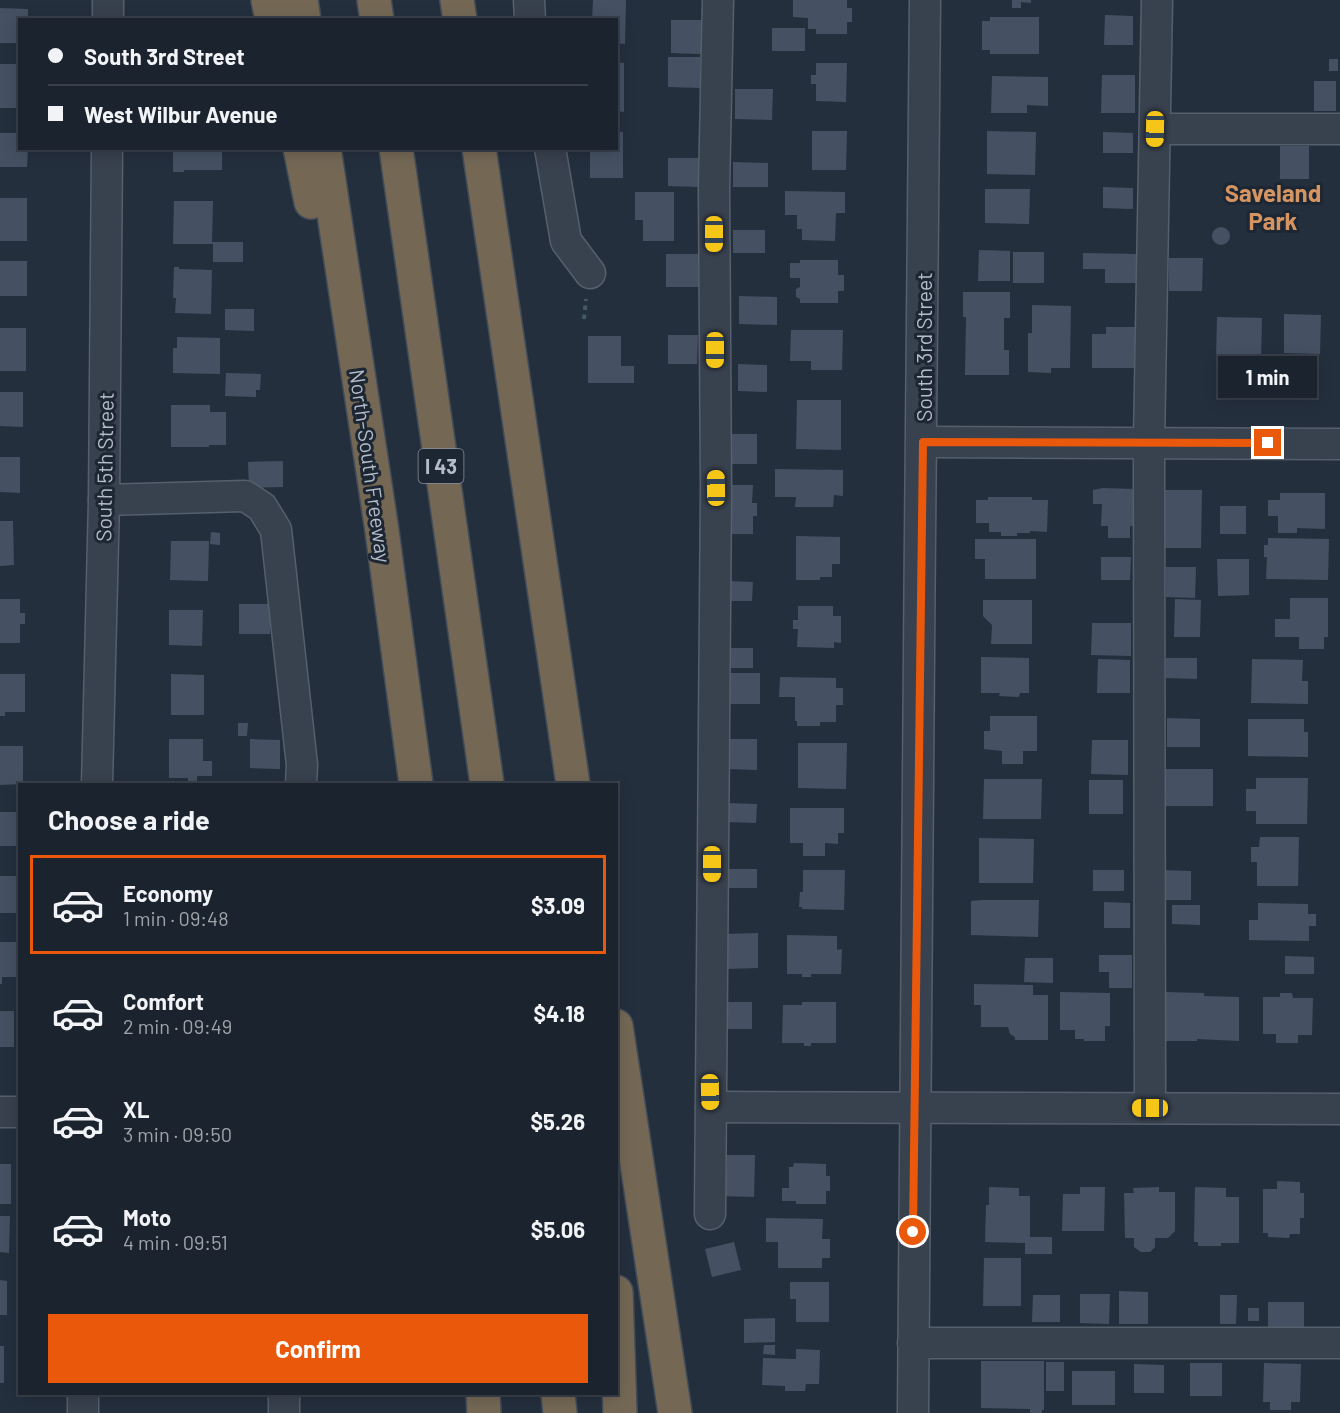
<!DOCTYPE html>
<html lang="en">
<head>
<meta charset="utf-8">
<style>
	:root { --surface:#1b232e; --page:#282f3a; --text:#f1f3f6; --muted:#a0a4aa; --line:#39404a; --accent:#ea580c }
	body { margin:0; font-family:Barlow,sans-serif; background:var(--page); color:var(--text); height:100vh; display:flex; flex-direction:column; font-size:22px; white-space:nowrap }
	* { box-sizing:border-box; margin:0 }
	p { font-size:20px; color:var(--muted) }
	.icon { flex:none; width:33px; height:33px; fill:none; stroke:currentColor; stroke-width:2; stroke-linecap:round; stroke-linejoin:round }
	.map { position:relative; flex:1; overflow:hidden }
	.panel { position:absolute; left:18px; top:783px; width:600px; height:612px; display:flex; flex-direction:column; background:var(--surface); border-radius:0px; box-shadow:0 3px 15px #0003,0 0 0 2px var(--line) }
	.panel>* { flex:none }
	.top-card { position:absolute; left:18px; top:18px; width:600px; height:132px; border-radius:0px; box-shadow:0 3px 15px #0003,0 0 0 2px var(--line); display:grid; align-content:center; height:132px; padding:0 30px; background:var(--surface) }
	.end { position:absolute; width:27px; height:27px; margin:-14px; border:8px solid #ea580c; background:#fff; box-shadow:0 0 0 3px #fff }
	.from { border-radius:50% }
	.bubble { position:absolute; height:42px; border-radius:0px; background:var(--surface); box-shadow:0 3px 15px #0003,0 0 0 2px var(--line); font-size:20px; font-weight:700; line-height:42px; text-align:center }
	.car { position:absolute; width:18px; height:36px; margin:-18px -9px; border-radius:8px; box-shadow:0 0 4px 2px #0007; background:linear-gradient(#f5c518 24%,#345 0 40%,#f5c518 0 76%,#345 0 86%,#f5c518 0) }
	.top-card b { display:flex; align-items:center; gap:21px; height:57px; font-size:22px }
	.top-card b+b { border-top:2px solid var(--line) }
	.top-card i { width:15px; height:15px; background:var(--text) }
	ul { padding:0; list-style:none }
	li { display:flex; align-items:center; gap:18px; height:99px; margin:0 12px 9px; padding:0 18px; border:3px solid transparent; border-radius:0px }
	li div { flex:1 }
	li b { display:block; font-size:22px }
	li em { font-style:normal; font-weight:700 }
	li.current { border-color:var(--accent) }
	li>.icon { width:54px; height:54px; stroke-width:1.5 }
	h2 { padding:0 30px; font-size:27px; line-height:72px }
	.cta { display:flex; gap:12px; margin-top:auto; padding:12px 30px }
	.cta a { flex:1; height:69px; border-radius:0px; background:var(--accent); color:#fff; font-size:24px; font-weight:700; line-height:69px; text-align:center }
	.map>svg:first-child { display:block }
	.building { fill:#455162 }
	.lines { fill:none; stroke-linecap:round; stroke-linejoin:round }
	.minor-casing { stroke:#565f6c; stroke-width:33 }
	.highway-casing { stroke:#434c59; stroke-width:36 }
	.path { stroke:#44595c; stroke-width:4; stroke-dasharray:4.5 4.5; stroke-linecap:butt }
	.minor { stroke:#38414e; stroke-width:30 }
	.highway { stroke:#746855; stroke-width:33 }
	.route { stroke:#ea580c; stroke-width:8 }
	.labels { text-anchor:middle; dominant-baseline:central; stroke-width:6; stroke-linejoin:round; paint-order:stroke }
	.shield { fill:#1d2633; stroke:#878f9c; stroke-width:1.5 }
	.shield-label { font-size:20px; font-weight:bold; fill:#b4bcc9 }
	.street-label { font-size:21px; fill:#b4bcc9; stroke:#1d2633 }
	.quarter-label { font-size:24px; font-weight:bold; fill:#d59563; stroke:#1d2633 }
</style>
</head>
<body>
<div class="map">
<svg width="1340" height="1413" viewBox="0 0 1340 1413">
	<rect width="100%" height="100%" fill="#242f3e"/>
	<g class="building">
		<path d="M593,0H626L625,44L616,43V20H592Z"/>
		<path d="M793,0H847V8H852V22H847V34H816V29H808V18L793,17Z"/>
		<path d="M1012,0H1031V3L1021,2V8H1012Z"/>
		<path d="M0,8L28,9V20H20V43H0Z"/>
		<path d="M1105,15L1133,16V45H1104Z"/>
		<path d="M990,17H1039V54H990V50H982V21H990Z"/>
		<path d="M671,20H701V54L671,53Z"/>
		<rect x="772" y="28" width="33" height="23"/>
		<path d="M668,57H700V88L668,87Z"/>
		<rect x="1329" y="59" width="9" height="12"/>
		<path d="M616,62L624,63V112L616,111Z"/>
		<path d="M816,63H847L846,102L816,101V84H811V75H816Z"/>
		<rect x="0" y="64" width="20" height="44"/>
		<path d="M1102,75H1135V113H1101Z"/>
		<path d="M992,76L1048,77V106L1027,105V113H991Z"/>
		<rect x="1314" y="81" width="22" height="30"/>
		<path d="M735,89H773L772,120L735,119Z"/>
		<path d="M616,131L623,132V178H590V148H616Z"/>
		<path d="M812,131H847L846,170H812Z"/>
		<path d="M987,131L1036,132L1035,175L987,174Z"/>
		<path d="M1103,132L1133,133V153H1103Z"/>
		<path d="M0,133H20V148H28L27,167H0Z"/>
		<rect x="1280" y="146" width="29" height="33"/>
		<path d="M173,148H222V170H184V172H173Z"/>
		<path d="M668,158H699V187L668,186Z"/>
		<path d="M733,162L768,163V187H733Z"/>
		<path d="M1103,187L1133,188V209L1103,208Z"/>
		<path d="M985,189H1030L1029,224L985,223Z"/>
		<path d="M785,191L845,192V213H836L835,241L802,240V229H797V215H785Z"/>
		<path d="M635,192H674V241H643V220H635Z"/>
		<rect x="0" y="198" width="27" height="43"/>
		<path d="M174,201H213L212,242H243V262H213V244H173Z"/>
		<circle cx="1221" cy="236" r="9"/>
		<rect x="733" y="230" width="32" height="23"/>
		<path d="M979,250L1010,251V281H978Z"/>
		<rect x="1013" y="252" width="31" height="31"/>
		<path d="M1083,253L1136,254V283H1105V269H1083Z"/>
		<rect x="666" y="254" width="33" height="33"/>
		<path d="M1169,258H1203L1202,291H1169Z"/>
		<path d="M800,260H838V275H844V291H838V303H800V299L796,297V289L800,287V278H790V263H800Z"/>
		<rect x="0" y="261" width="27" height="35"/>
		<path d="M174,267H179V269L212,270L211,314L175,313L176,298H173Z"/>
		<path d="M963,292H1010V318H1004V350H1009V375H965L966,317H963Z"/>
		<path d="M739,296L777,297V325L739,324Z"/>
		<path d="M1032,305L1071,306L1070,368H1051V373L1028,372V333H1032Z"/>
		<path d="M225,309H254V331L225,330Z"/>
		<path d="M1284,314L1321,315L1320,354L1284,353Z"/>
		<path d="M1217,317L1262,318L1261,360H1216Z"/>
		<path d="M1106,327H1136V368H1092V334H1106Z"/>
		<rect x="0" y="328" width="26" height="43"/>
		<path d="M791,330H843L842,370H811V361H790Z"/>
		<path d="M668,335H698L697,364H668Z"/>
		<path d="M588,336H621V366H634V383H588Z"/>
		<path d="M177,337L220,338V374L173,373V348H177Z"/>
		<path d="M738,364L767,365V392L738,391Z"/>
		<path d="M226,373L261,374L260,390H256V397L225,396Z"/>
		<path d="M0,392H23V427L0,426Z"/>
		<path d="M797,400H841V450L796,449Z"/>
		<path d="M171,405H210V412H226V445H209V447H171Z"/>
		<path d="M729,434H757V464H728Z"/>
		<path d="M0,457H20V493L0,492Z"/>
		<path d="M283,461V487L249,488L248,462Z"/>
		<path d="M775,469L843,470V496L834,495L833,507H795L796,497H775Z"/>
		<path d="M726,485H753L752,503H757V516H753V534H725Z"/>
		<path d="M1103,488L1134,489V526H1130V538H1108V526H1101L1102,504H1093V490Z"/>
		<path d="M1163,490H1202L1201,548H1163Z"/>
		<path d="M1280,493H1325V529L1297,528V533H1278V516H1268V500H1280Z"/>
		<path d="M988,497H1032V500H1048L1047,532L1030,531V533H1017V536H1001V532H989V523H976V500H988Z"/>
		<rect x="1220" y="506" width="26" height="28"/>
		<path d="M0,521H13L14,565L0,566Z"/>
		<path d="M211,532L220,533V545L210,544Z"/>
		<path d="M796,536L840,537V564H832V577H820V580H796Z"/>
		<path d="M1268,538L1329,539L1328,580L1266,579L1267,557H1264V545H1268Z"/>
		<path d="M975,539H1036V579H985V559H975Z"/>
		<path d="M171,541H209L208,581L170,580Z"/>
		<path d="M1101,557H1131L1130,580H1101Z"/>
		<path d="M1217,559H1249V595L1218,596Z"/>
		<path d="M1166,567H1196L1195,598L1166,597Z"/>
		<path d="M727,581L753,582L752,601H726Z"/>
		<path d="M1290,598H1328V637H1324V649H1299V637H1275V619H1290Z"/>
		<path d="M0,599H20V613H25V624H20V643H0Z"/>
		<path d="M1175,599L1201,600L1200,637H1174Z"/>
		<path d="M983,600H1032V644H991L992,625L983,616Z"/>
		<rect x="239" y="604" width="31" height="30"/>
		<path d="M798,606H833V616H841V643L834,642V648L797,647L798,629H793V620H798Z"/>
		<path d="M169,610H203L202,646L169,645Z"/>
		<path d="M1092,623H1131V656L1091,655Z"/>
		<rect x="726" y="648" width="27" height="20"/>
		<path d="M981,657L1029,658V693H1020L1019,697L999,696L1000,693H981Z"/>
		<path d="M1166,658H1197V679L1166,678Z"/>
		<path d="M1098,659L1130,660V693H1097Z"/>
		<path d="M1252,659L1303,660L1302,681H1308V704L1251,703Z"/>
		<path d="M728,673H760V704H727Z"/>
		<path d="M0,674H25V712H5V716H0Z"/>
		<path d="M171,674L204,675V715H171Z"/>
		<path d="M780,677L836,678V688H843V705H836V722H820V726H797V721H795V697H779Z"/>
		<path d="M990,716H1037V751H1023V764H1002V751L984,749V731H990Z"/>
		<path d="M1167,718L1200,719V747H1167Z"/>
		<path d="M1248,719H1304V732H1308V757L1248,756Z"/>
		<path d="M238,723H248L247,736H238Z"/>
		<path d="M169,739H203V761H212V776H197V783H188V778H169Z"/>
		<path d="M250,739L280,740V769L250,768Z"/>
		<path d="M728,739H757V770L728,769Z"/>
		<path d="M1092,740H1128V775L1091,774Z"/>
		<path d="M798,743H847L846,789L798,788Z"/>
		<path d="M0,746H23V784L0,785Z"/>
		<rect x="1163" y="769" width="50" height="37"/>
		<path d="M1256,778H1308L1307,824H1256V811H1246V789H1256Z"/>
		<path d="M984,779H1042L1041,819H983Z"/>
		<rect x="1089" y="780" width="34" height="34"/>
		<path d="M727,803L757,804L756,823L727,822Z"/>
		<path d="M790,808H844V833H838V844L825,843V856H803V843H790Z"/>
		<rect x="0" y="812" width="20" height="34"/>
		<path d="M1260,837H1299L1298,886H1257V862H1251V847H1259Z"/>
		<path d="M979,838L1034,839L1033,883H979Z"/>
		<rect x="727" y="869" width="30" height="19"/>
		<path d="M803,870H845L844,910L802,909V907H799L800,892H803Z"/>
		<rect x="1093" y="870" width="31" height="21"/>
		<path d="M1160,870L1191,871V900H1160Z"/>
		<rect x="0" y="876" width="18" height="37"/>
		<path d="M982,900H1039L1038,937L971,935V901Z"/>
		<path d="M1104,902L1130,903V928H1104Z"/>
		<path d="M1258,903L1308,904V914H1316V926H1309V941L1249,940V920H1258Z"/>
		<path d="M1172,905H1200V925L1172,924Z"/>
		<path d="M758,933V968L725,969L724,934Z"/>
		<path d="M787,935L837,936V950L842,949L841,974H811V977H802V974H787Z"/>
		<path d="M0,942H16V977H2V984H0Z"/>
		<path d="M1099,955H1132V988H1109V972H1099Z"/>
		<path d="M1285,956L1314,957V974H1285Z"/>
		<path d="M1025,958H1053V983L1024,982Z"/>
		<path d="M974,984L1033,985V995H1048V1040H1015V1037L1010,1034L1008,1027H981V1005H974Z"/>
		<path d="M1060,992L1110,993V1026H1105V1041H1084V1039H1075V1030H1060Z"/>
		<path d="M1165,992L1204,993V996L1239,997V1041L1197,1039V1041H1164Z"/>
		<path d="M1280,993H1292L1293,998H1313L1312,1035H1298V1043H1276V1034H1263V997H1280Z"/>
		<rect x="724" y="1002" width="28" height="27"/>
		<path d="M802,1002H836V1043H811V1046H804V1043H782L783,1005H802Z"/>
		<rect x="0" y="1011" width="14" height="36"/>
		<path d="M720,1155H755L754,1197L719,1196Z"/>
		<path d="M794,1163L826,1164V1176H830V1191H826V1204H796V1201H782V1188H789V1167H793Z"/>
		<rect x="0" y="1164" width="11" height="40"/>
		<path d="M1277,1181L1300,1182V1193H1304V1218H1300V1234H1290L1289,1238L1268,1237V1233H1263V1189H1277Z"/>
		<path d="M989,1187L1019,1188V1196H1030V1237H1052V1254H1025V1243L985,1242L986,1205H989Z"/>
		<path d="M1080,1187H1105L1104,1231H1062L1063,1194H1080Z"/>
		<path d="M1159,1187V1192H1175V1231L1168,1238H1155V1247L1150,1252H1141L1134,1247V1238H1125L1124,1193H1134L1133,1188Z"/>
		<path d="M1195,1187L1226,1188V1197H1239V1243H1221V1246H1198V1242H1194Z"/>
		<path d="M0,1216H10L9,1253L0,1252Z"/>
		<path d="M766,1218L823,1219L822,1239H830V1258H822V1268H778V1242H766Z"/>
		<path d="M734,1242L741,1270L712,1277L705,1249Z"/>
		<path d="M984,1258H1021V1306H983Z"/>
		<path d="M0,1280L7,1281V1315H0Z"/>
		<path d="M790,1282H829V1322H796V1299H790Z"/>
		<path d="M1119,1291L1148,1292V1324H1119Z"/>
		<path d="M1080,1294H1110L1109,1324L1080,1323Z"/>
		<path d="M1033,1295H1060V1322H1032Z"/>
		<path d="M1220,1295H1237L1236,1324H1220Z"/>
		<rect x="1268" y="1302" width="36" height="30"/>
		<rect x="1248" y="1308" width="11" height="13"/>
		<path d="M775,1318V1342L744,1343V1319Z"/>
		<path d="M764,1345H775V1355L763,1354Z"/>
		<rect x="0" y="1346" width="4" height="37"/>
		<path d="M796,1349L820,1350L819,1384H806L805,1391H785V1386L762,1385L763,1358L796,1359Z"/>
		<path d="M981,1361H1044V1410H1042V1413H1030V1409L981,1408Z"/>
		<rect x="1046" y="1362" width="18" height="29"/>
		<rect x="1190" y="1363" width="32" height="33"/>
		<path d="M1264,1363L1301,1364L1300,1402H1291V1410H1270V1402H1263Z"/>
		<path d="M1134,1364L1164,1365V1393H1134Z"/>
		<rect x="1072" y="1371" width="43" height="34"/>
	</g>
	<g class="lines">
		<defs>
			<g id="minor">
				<path d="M529,0L530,20"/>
				<path d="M108,20V0"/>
				<path d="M1155,129H1340"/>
				<path d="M550,148L566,241L590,273"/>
				<path d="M923,442L1340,444"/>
				<path d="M104,500L245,496L262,507L276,530L302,765L301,784"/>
				<path d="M97,784L104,500L107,148"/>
				<path d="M711,1107L1340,1109"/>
				<path d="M1150,1108L1149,442L1157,0"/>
				<path d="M0,1112H20"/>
				<path d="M710,1214L716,488L714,188L718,0"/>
				<path d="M913,1343H1340"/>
				<path d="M83,1413V1394"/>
				<path d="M284,1413V1394"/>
				<path d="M913,1413C914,942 922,471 925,0"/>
			</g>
			<g id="highway">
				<path d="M268,0L272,20"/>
				<path d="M301,0L304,20"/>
				<path d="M374,0L377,20"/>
				<path d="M457,0L460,20"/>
				<path d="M300,148L311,202"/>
				<path d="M324,148L382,531L416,784"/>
				<path d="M396,148L487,784"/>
				<path d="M479,148L573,784"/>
				<path d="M616,1026L675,1413"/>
				<path d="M616,1292L620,1413"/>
				<path d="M483,1394L484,1413"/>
				<path d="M558,1394L560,1413"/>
			</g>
		</defs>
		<use href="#minor" class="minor-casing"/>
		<use href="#highway" class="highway-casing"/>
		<path class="path" d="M584,319L586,299"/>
		<use href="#minor" class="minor"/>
		<use href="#highway" class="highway"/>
	</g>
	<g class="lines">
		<path class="route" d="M913,1232L923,442L1268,443"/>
	</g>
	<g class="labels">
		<rect class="shield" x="418.5" y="449" width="45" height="34" rx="4.5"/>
		<g class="shield-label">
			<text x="441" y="466">I 43</text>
		</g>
		<g class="street-label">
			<text transform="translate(923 347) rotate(-90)">South 3rd Street</text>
			<text transform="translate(371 466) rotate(82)">North-South Freeway</text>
			<text transform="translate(104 467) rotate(-89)">South 5th Street</text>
		</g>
		<g class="quarter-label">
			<text x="1273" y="192">Saveland<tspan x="1273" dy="28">Park</tspan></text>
		</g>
	</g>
</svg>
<i class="end from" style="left:913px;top:1232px"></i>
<i class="end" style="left:1268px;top:443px"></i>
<div class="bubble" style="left:1218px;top:356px;width:99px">1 min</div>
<i class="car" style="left:1155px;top:129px;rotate:181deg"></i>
<i class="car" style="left:714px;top:234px;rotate:180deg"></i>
<i class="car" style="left:715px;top:350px;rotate:180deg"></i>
<i class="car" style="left:716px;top:488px;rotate:359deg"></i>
<i class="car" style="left:712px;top:864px;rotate:180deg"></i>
<i class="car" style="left:710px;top:1092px;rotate:179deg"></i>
<i class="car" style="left:1150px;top:1108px;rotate:270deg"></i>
<div class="top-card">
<b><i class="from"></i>South 3rd Street</b>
<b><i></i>West Wilbur Avenue</b>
</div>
<section class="panel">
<h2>Choose a ride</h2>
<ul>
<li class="current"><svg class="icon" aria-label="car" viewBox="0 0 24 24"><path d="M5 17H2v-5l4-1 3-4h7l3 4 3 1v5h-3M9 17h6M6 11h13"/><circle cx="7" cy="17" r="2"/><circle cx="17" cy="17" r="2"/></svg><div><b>Economy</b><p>1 min · 09:48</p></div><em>$3.09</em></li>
<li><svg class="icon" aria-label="car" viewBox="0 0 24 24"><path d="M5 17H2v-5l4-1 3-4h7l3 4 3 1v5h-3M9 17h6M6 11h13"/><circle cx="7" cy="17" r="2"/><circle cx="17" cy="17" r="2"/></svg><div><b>Comfort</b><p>2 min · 09:49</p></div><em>$4.18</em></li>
<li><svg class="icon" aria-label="car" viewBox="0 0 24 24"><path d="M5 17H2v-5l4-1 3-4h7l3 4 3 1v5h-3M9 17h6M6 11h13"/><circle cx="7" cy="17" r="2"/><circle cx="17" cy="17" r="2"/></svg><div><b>XL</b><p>3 min · 09:50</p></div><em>$5.26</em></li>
<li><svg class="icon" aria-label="car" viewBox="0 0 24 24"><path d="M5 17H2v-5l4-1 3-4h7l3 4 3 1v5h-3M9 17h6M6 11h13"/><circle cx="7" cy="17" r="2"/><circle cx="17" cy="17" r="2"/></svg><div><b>Moto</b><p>4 min · 09:51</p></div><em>$5.06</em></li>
</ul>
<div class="cta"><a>Confirm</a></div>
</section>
</div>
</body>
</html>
